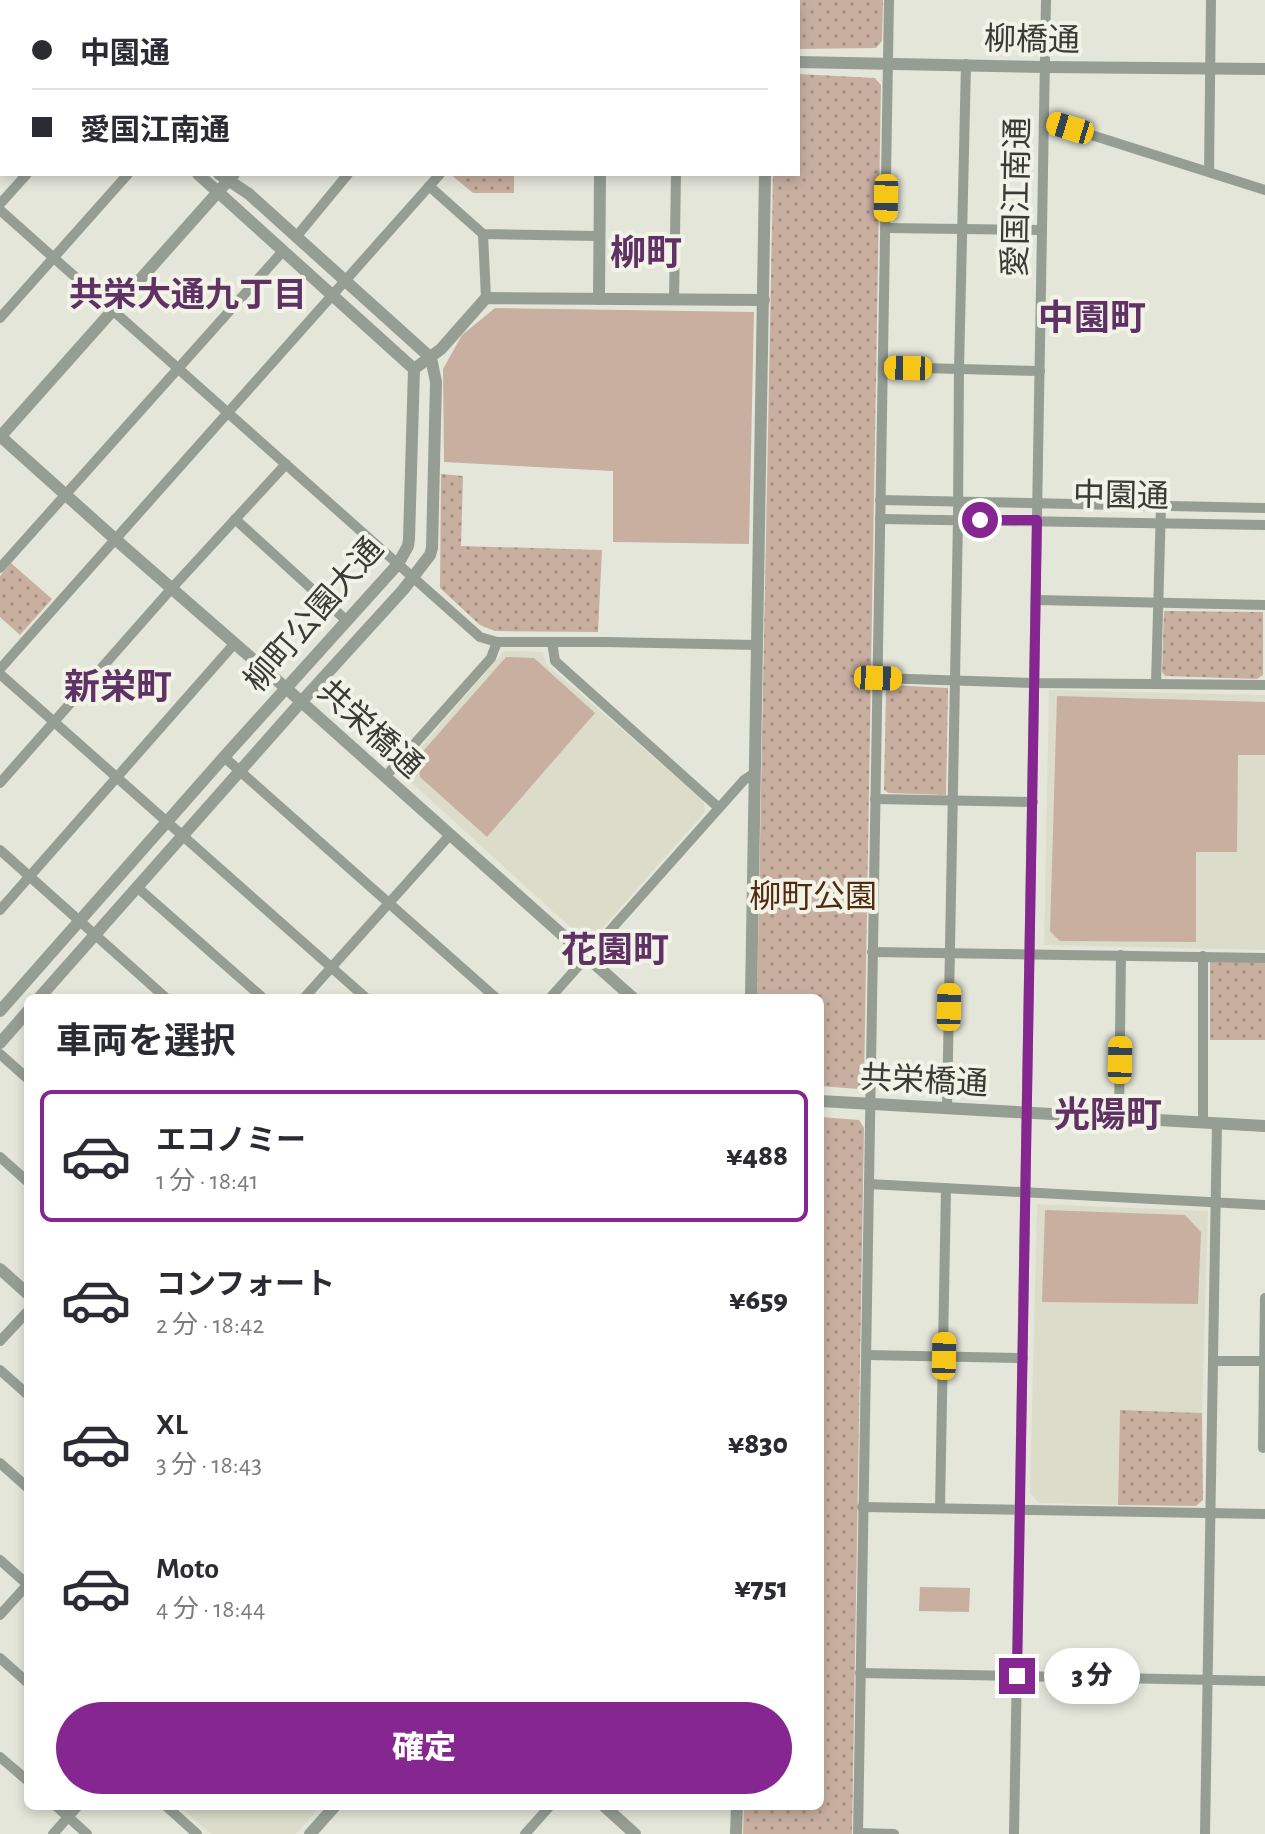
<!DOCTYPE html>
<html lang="ja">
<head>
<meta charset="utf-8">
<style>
	:root { --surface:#fff; --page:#f7f7f7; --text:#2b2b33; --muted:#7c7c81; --line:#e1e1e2; --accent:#862690 }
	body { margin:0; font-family:"Alegreya Sans","Noto Sans JP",sans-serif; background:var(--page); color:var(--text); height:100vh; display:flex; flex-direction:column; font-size:30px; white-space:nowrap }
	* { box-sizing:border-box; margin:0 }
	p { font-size:26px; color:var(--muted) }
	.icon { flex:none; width:44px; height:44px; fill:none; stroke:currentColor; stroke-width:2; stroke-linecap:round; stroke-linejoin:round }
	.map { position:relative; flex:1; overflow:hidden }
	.sheet { position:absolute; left:24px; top:994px; width:800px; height:816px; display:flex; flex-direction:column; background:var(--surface); border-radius:12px; box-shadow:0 4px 12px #0003 }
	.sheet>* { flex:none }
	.top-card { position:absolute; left:0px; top:0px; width:800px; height:176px; box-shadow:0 4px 12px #0003; display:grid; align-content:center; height:176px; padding:0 32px; background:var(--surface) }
	.end { position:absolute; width:36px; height:36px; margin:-18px; border:10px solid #862690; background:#fff; box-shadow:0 0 0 4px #fff }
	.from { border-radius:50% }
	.bubble { position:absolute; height:56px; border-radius:28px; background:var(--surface); box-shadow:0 4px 12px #0003; font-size:26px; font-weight:800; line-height:56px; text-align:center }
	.car { position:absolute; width:24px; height:48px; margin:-24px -12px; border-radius:10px; box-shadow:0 0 6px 2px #0007; background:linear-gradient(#f5c518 24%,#345 0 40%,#f5c518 0 76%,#345 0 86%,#f5c518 0) }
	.top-card b { display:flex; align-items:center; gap:28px; height:76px; font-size:30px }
	.top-card b+b { border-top:2px solid var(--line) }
	.top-card i { width:20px; height:20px; background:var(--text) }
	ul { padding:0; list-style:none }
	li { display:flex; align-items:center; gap:24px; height:132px; margin:0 16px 12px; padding:0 16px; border:4px solid transparent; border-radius:12px }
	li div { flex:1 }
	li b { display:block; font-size:30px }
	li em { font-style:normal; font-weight:800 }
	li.selected { border-color:var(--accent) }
	li>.icon { width:72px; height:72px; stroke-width:1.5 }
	h2 { padding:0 32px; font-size:36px; line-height:96px }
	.primary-button { display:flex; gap:16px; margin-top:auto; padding:16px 32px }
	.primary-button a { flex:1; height:92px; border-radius:48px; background:var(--accent); color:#fff; font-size:32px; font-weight:800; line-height:92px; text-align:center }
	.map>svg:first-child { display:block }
	.built { fill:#dbddca }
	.park { fill:url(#park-dots) }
	.pitch { fill:#c8afa0 }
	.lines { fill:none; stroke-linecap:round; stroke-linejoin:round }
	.minor { stroke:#969e94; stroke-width:10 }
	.tertiary { stroke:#969e94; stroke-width:12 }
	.route { stroke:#862690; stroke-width:10 }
	.labels { text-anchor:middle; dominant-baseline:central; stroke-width:8; stroke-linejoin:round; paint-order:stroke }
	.street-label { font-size:32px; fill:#3b3b36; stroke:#f2f3e7 }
	.park-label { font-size:32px; fill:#522a0f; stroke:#f2f3e7 }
	.neighbourhood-label { font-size:34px; font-weight:bold; fill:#5f3164; stroke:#f2f3e7 }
	.quarter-label { font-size:36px; font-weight:bold; fill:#5f3164; stroke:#f2f3e7 }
</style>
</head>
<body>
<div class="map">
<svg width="1265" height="1834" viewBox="0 0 1265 1834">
	<defs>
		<pattern id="park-dots" width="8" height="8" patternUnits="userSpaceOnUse" patternTransform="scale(2)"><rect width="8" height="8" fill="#c8afa0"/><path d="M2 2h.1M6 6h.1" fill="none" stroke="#a49083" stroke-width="1.8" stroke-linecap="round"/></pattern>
	</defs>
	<rect width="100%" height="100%" fill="#e5e6da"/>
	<g class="built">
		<path d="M504,651L543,652L546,664L703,800L705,812L599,932L580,936L400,772Z"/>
		<path d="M1049,690L1265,695V950L1044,945Z"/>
		<path d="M1037,1204L1208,1211L1202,1413L1120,1410L1118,1505L1039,1503L1030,1493Z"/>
		<path d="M179,1806H321L296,1834H211Z"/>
	</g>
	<g class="park">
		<path d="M774,0H883L882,41L876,48L798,49V2H774Z"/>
		<path d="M798,74L875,78L881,85L864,1083L858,1089L820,1086V998H757L773,174H798Z"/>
		<path d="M450,174H514V193H473Z"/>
		<path d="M441,474L463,476L461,546L602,550L598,632L495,631L480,625L440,588Z"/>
		<path d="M11,563L52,599L20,635L0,617V576Z"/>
		<path d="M1164,611L1263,612V675L1257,679L1165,676L1162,672Z"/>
		<path d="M891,685L948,688L946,795L889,793L884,790L886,690Z"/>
		<path d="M1210,961L1265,962V1040H1210Z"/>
		<path d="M820,1117L859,1120L864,1128L852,1834H743L744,1806H820Z"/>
		<path d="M1120,1410L1202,1413L1203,1500L1196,1506L1118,1505Z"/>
	</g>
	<g class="pitch">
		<path d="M495,308L754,312L749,544L613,542V471L444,462L443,369L462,335Z"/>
		<path d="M506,657L534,658L595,713L487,837L420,777L418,757Z"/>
		<path d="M1057,696L1265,702V755H1238L1237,852H1196V942L1060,941L1050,931Z"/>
		<path d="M1045,1210L1185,1215L1201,1232L1198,1304L1042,1302Z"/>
		<path d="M920,1587L970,1588L969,1612L919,1611Z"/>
	</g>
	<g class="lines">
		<g class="minor">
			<path d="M289,0L291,2"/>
			<path d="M81,2L83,0"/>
			<path d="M181,2L182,0"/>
			<path d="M279,2L281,0"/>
			<path d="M452,2L453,0"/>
			<path d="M512,2V0"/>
			<path d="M0,11L2,9"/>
			<path d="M0,99L2,100"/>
			<path d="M1044,120L1265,190"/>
			<path d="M1209,172L1211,0"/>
			<path d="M429,186L483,234L598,236"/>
			<path d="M0,204L27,174"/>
			<path d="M0,210L480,637L497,642H605L757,645"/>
			<path d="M885,228L1042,230"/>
			<path d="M483,234L486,298"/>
			<path d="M296,237L348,174"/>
			<path d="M674,300L676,174"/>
			<path d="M0,318L128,174"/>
			<path d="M883,367L1040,371"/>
			<path d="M880,500L1265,508"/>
			<path d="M235,519L347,621"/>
			<path d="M880,519L1265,525"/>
			<path d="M0,568L283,251"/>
			<path d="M1036,600L1265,605"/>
			<path d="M552,642L555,661L719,808"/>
			<path d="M0,669L440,174"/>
			<path d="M0,674L366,998"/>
			<path d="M878,678L1034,683L1265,685"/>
			<path d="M1156,684L1161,506"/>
			<path d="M224,757L496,998"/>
			<path d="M385,777L491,658L497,642"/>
			<path d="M0,783L172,588L286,464"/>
			<path d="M875,799L1033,802"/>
			<path d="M0,850L166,998"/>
			<path d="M138,888L263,998"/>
			<path d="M0,910L235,643"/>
			<path d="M872,952L1265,958"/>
			<path d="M304,998L449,836"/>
			<path d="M550,998L744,780L755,773"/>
			<path d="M0,1054L28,1079"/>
			<path d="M947,1109L958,519L959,369L966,64"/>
			<path d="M1119,1117L1121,955"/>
			<path d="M1203,1122V956"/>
			<path d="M0,1157L28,1182"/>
			<path d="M869,1184L1265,1205"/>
			<path d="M0,1341L28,1311"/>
			<path d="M867,1355L1023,1358"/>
			<path d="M1214,1361H1265"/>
			<path d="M0,1370L28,1395"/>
			<path d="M1263,1448L1265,1298"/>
			<path d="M0,1463L28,1488"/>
			<path d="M862,1507L1265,1514"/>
			<path d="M940,1508L946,1188"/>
			<path d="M0,1560L28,1585"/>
			<path d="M0,1615L28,1584"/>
			<path d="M0,1658L28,1683"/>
			<path d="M860,1673L1265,1681"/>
			<path d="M0,1757L28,1781"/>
			<path d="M56,1806L87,1834"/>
			<path d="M166,1806L197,1834"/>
			<path d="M858,1833L894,1834"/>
			<path d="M53,1834L78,1806"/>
			<path d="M525,1834L550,1806"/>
			<path d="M858,1834L889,0"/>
			<path d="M1014,1834L1046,0"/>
			<path d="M1205,1834L1217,1123"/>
		</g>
		<g class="tertiary">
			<path d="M5,0L7,2"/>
			<path d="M25,0L27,2"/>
			<path d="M530,0L538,2"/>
			<path d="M382,2L383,0"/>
			<path d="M602,2V0"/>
			<path d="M769,2V0"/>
			<path d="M798,62L1044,67L1265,69"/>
			<path d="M198,174L414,369"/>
			<path d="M599,299L600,174"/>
			<path d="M414,369L441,349L486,298L764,300"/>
			<path d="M0,436L115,539L287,689L633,998"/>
			<path d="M0,437L234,174"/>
			<path d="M39,998L301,702L403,590L430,555L432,548L436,382L431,358L249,194L219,174"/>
			<path d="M751,998L765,174"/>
			<path d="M0,1011L224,757L398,564L408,546L409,539L414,369"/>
			<path d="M0,1043L28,1011"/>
			<path d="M820,1101L1265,1126"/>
			<path d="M0,1269L28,1294"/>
			<path d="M604,1806L635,1834"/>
			<path d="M310,1834L335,1806"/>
			<path d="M736,1834L737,1806"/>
		</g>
	</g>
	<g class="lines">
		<path class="route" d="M980,520H1037L1017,1676"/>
	</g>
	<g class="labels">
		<g class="street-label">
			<text transform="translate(1032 40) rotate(1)">柳橋通</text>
			<text transform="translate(1017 197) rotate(-89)">愛国江南通</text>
			<text transform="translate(1121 496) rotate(1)">中園通</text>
			<text transform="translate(314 615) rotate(-49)">柳町公園大通</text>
			<text transform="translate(370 729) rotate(42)">共栄橋通</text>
			<text transform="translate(924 1081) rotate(3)">共栄橋通</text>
		</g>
		<g class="park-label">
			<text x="813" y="897">柳町公園</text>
		</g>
		<g class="neighbourhood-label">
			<text x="188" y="296">共栄大通九丁目</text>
		</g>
		<g class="quarter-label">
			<text x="646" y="254">柳町</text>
			<text x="1092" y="319">中園町</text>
			<text x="118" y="688">新栄町</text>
			<text x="615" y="951">花園町</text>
			<text x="1108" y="1116">光陽町</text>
		</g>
	</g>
</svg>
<i class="end from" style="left:980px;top:520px"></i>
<i class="end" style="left:1017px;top:1676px"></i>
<div class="bubble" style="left:1044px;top:1648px;width:96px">3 分</div>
<i class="car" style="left:1070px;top:128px;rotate:287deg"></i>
<i class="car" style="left:886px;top:198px;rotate:181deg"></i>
<i class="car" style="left:908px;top:368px;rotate:271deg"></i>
<i class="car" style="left:878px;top:678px;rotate:92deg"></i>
<i class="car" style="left:949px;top:1007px;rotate:1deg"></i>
<i class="car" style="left:1120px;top:1060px;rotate:1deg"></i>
<i class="car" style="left:944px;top:1356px;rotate:1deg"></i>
<div class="top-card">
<b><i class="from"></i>中園通</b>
<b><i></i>愛国江南通</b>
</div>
<section class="sheet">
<h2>車両を選択</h2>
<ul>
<li class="selected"><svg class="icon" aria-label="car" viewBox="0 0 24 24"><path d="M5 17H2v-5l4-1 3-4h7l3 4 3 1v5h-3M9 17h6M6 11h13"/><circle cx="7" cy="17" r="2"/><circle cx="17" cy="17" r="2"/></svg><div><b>エコノミー</b><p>1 分 · 18:41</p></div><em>¥488</em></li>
<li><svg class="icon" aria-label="car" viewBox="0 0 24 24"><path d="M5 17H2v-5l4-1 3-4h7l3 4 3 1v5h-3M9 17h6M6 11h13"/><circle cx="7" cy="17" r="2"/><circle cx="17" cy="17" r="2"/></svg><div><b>コンフォート</b><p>2 分 · 18:42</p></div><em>¥659</em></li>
<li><svg class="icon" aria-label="car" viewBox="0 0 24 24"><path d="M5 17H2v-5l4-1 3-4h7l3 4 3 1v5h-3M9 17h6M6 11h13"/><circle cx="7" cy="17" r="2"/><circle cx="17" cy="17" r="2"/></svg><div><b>XL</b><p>3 分 · 18:43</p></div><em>¥830</em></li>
<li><svg class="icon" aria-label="car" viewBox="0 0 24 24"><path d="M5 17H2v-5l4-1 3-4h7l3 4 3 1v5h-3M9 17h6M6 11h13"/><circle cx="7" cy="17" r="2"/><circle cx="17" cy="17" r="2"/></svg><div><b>Moto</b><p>4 分 · 18:44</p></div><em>¥751</em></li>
</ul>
<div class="primary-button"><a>確定</a></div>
</section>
</div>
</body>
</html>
